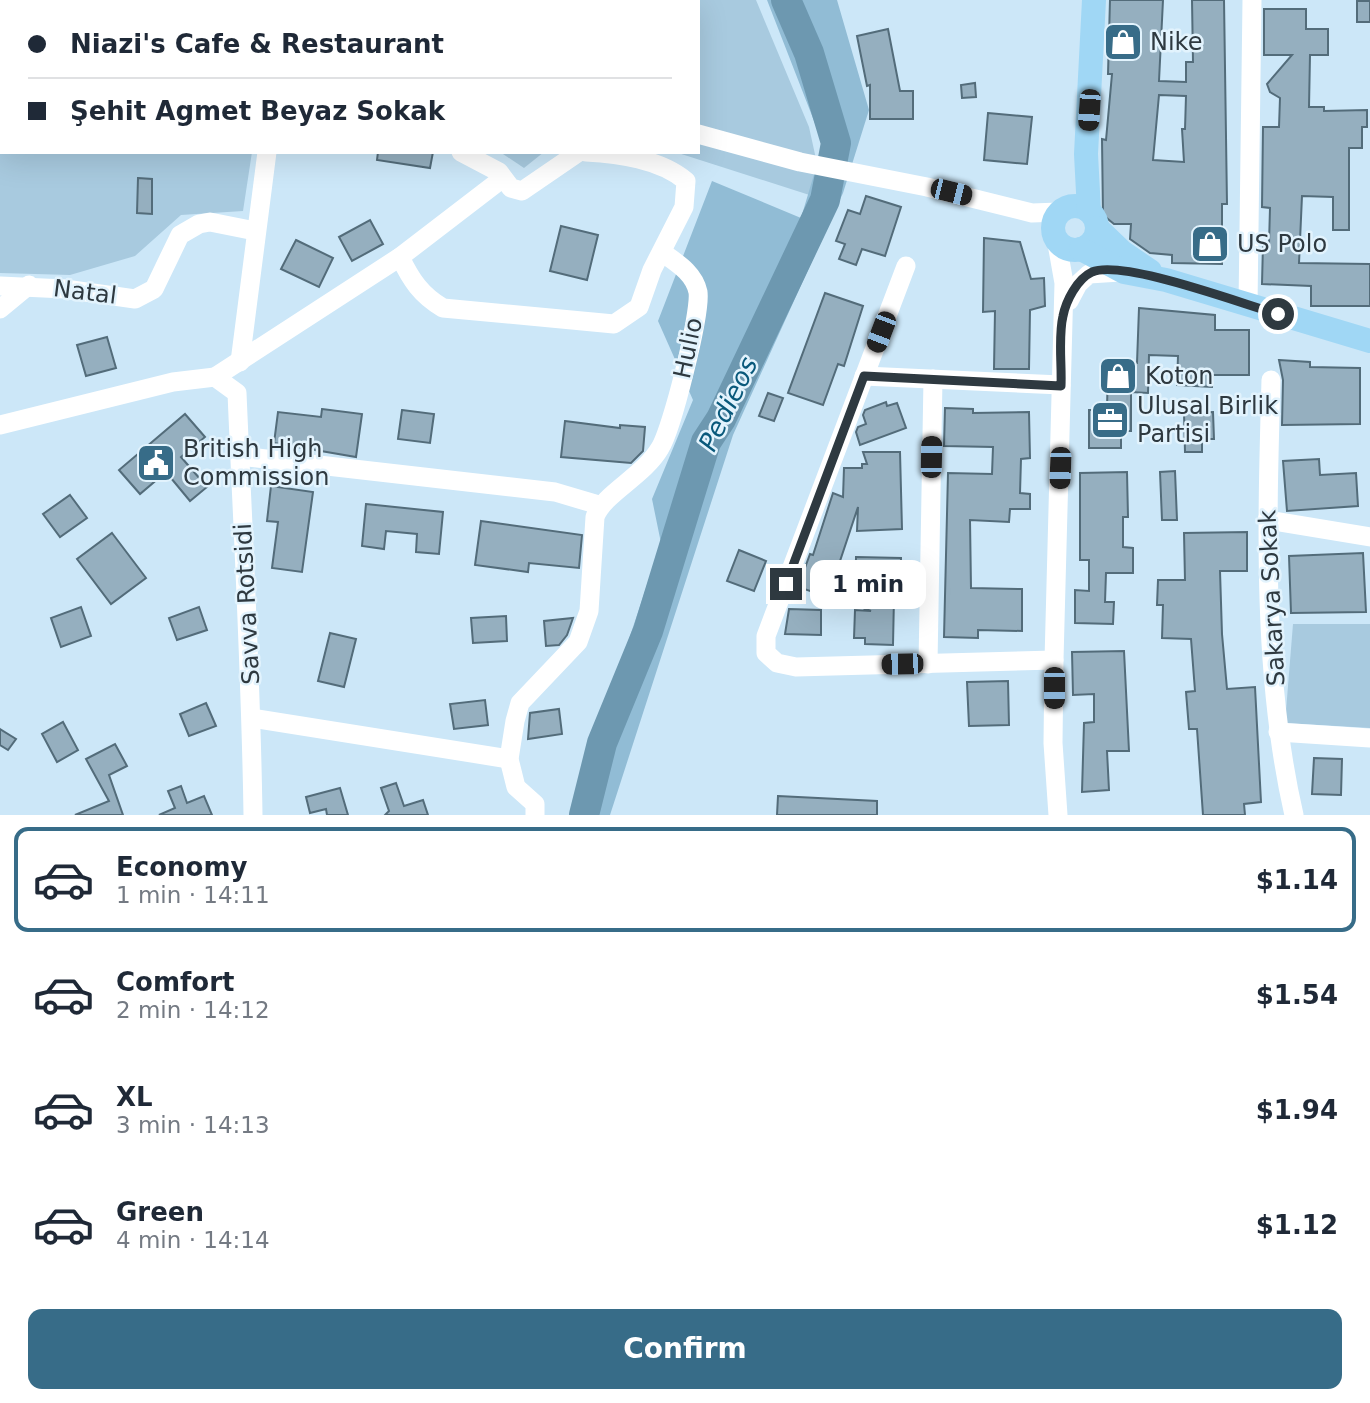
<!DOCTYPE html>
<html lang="en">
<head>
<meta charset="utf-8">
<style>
	:root { --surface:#fff; --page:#f6f6f7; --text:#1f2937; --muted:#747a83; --line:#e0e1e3; --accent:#376c88 }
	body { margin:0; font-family:"DejaVu Sans",sans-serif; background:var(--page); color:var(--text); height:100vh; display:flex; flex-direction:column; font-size:26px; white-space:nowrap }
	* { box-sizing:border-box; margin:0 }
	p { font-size:23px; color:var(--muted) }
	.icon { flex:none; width:38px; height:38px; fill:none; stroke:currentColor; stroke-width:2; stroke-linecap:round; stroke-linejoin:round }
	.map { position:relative; height:815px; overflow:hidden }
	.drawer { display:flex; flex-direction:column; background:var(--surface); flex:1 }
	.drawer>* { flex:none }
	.hud { position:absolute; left:0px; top:0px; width:700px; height:154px; box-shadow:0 7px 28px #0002; display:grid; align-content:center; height:154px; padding:0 28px; background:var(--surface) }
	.end { position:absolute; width:32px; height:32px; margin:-16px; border:9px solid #2e3940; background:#fff; box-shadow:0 0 0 4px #fff }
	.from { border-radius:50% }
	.bubble { position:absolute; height:49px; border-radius:14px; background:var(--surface); box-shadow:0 7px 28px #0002; font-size:23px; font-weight:800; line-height:49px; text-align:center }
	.car { position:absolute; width:21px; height:42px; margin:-21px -10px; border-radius:9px; box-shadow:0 0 5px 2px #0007; background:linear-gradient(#222 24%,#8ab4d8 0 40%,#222 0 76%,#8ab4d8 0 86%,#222 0) }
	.hud b { display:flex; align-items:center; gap:24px; height:66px; font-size:26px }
	.hud b+b { border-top:2px solid var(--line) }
	.hud i { width:18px; height:18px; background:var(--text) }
	ul { padding:12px 0 0; list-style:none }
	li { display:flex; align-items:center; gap:21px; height:105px; margin:0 14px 10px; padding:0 14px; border:4px solid transparent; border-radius:14px }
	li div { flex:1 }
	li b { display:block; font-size:26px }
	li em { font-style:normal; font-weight:800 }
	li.active { border-color:var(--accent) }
	li>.icon { width:63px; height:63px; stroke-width:1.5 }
	.button { display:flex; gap:14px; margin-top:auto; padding:14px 28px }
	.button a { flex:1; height:80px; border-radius:14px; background:var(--accent); color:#fff; font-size:28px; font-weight:800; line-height:80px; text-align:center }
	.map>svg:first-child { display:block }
	.green { fill:#a8cadf }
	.forest { fill:#91bcd5 }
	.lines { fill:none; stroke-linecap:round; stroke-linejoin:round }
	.river { stroke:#6d98b0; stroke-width:30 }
	.building { fill:#95afbf; stroke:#536c7a; stroke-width:2; fill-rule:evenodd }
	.minor { stroke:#fff; stroke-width:19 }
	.major { stroke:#a0d7f5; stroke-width:24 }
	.route { stroke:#2e3940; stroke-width:9 }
	.labels { text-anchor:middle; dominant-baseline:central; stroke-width:5; stroke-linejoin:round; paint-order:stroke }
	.poi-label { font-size:24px; fill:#2e3940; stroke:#e2f3fd; text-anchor:start }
	.street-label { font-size:24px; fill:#2e3940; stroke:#e2f3fd }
	.water-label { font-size:26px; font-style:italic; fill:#09597b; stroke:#e2f3fd }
</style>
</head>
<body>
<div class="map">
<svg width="1370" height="815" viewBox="0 0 1370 815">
	<rect width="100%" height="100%" fill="#cce7f8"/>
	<g class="green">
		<path d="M0,0H756L809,127L825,200L675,152H698V2H2V152H252L243,211L181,215L135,256L70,275L0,273Z"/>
		<path d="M500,152H544L524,168Z"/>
		<path d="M1293,624H1370V728L1285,723Z"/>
	</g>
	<path class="forest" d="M767,0H837L869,110L843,193L733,435L610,815H576L605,711L661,543L652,499L693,400L658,321L712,181L801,218L823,144Z"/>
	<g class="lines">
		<path class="river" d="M584,815L602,743L648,631L706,442L721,419L825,200L836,143L809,53L786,0"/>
	</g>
	<g class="building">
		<path d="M1110,0H1163L1159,81L1186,82V62H1193L1192,0H1224L1227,204H1222V264L1172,263V255L1150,253L1130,239L1131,224H1114L1103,215L1102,139L1106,140L1112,74H1108ZM1159,95L1186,96L1185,129H1182L1184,162L1153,160Z"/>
		<rect x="1357" y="1" width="13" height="21"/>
		<path d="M1264,9H1306V29H1328V55H1310L1309,107H1324V111L1367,110V127H1362V148H1349V230H1333V197L1302,196L1299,263L1370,264V306H1311V286L1262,284L1263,244H1269L1270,208L1262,207L1263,127H1279L1280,98L1270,92L1267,84L1292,55H1264Z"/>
		<path d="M888,29L900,91H913V119H870V85L867,86L857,36Z"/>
		<path d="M975,83L976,97L962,98L961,85Z"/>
		<path d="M988,113L1032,117L1027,164L984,160Z"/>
		<path d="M378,152H433L430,168L377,160Z"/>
		<path d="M138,178L152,179V214L137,213Z"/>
		<path d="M866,196L901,207L885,256L862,249L856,265L839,259L845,244L836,241L848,210L860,214Z"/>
		<path d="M370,220L383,244L352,261L339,237Z"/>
		<path d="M561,226L598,235L587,280L550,271Z"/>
		<path d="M984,238L1020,242L1031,279L1044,278L1045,306L1030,310L1029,369H994L995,311L983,312Z"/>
		<path d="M296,240L333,258L319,287L281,269Z"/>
		<path d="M825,293L863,306L844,366L838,364L823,405L788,393Z"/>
		<path d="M1139,308L1215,315V330H1249V375H1213L1212,387L1177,385L1178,356L1149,355L1148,393L1131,392V431H1121V448H1089V410H1107L1108,362L1137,363Z"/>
		<path d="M107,337L116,368L86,376L77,345Z"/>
		<path d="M1279,360L1310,362V367L1360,368V424L1282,425L1283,380Z"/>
		<path d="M768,393L783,398L774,421L759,416Z"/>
		<path d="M886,402L887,406L897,403L906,428L860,445L856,432L858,427L866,424L863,415L865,410Z"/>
		<path d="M945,408L973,409V413L1029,412L1030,458L1021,459L1020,493L1030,494V509H1010L1009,522L970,520L971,588L1022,589V631L978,630V638L944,637L948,473L992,474L993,447L944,446Z"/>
		<path d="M322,409L362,414L356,457L274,443L278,412L321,417Z"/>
		<path d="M402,410L434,414L430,443L398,439Z"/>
		<path d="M1213,412L1214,439H1202V452H1185L1184,413Z"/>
		<path d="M185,414L205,437L181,457L207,487L190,501L166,472L140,494L119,470Z"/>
		<path d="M565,421L620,428V425L645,427L643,451L631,463L561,457Z"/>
		<path d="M863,452H900L902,529L857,531L858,507L828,597L798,587L810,554L813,555L833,493L843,497L844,468H862V464H867Z"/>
		<path d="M1319,459L1320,475L1356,473L1358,506L1287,511L1283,461Z"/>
		<path d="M1175,471L1177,520H1162L1160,472Z"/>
		<path d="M1127,472L1128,517H1123V547L1133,548V573H1106L1105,602H1114L1113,624L1075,623V590L1089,591V560H1080V473Z"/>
		<path d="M271,486L313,492L302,572L272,568L278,522L267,521Z"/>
		<path d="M70,495L87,518L60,537L43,514Z"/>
		<path d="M366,504L443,512L439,554L416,552L417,534L386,531L384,549L362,546Z"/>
		<path d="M481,521L582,535L579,568L529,563L528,572L475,565Z"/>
		<path d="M1247,532V571H1220L1222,634L1227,689L1255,687L1261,802L1244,804L1245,815H1203L1197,729H1189L1186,692L1195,691L1191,639L1162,638L1163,605H1157L1158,580H1185L1184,533Z"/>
		<path d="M112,533L146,578L111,604L77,559Z"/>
		<path d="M739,550L766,561L754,591L727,581Z"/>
		<path d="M1363,553L1366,612L1291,613L1289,556Z"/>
		<path d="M856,557L901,558L900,597H894L893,645L865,644V638H854L855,610L871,611L855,605Z"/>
		<path d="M81,607L91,636L61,647L51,618Z"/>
		<path d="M199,607L207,630L177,640L169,618Z"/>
		<path d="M789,609L821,610V635L785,634Z"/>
		<path d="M506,616L507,641L473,643L471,618Z"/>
		<path d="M573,618L567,635L559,645L546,646L544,621Z"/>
		<path d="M330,633L356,639L344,687L318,681Z"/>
		<path d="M1124,651L1129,751H1107L1109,790L1082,792L1084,723L1094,722V694L1073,695L1072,652Z"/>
		<path d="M1008,681L1009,725L969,726L967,682Z"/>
		<path d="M485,700L488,725L454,729L450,704Z"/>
		<path d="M206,703L216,726L189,736L180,714Z"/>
		<path d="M559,709L562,734L528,739L530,713Z"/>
		<path d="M63,722L78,750L57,762L42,734Z"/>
		<path d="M0,729L16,739L8,750L0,745Z"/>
		<path d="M115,744L127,766L109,775L123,815H75L109,801L86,759Z"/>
		<path d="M1314,758L1342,759L1341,795L1312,794Z"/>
		<path d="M396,783L404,806L423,800L428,815H385L389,811L381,788Z"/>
		<path d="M181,786L187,803L204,796L212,815H159L175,808L168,791Z"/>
		<path d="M340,788L348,815H327L326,809L310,813L306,797Z"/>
		<path d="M778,796L877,801V815H777Z"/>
	</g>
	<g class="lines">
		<g class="minor">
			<path d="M0,5L2,6"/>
			<path d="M698,134L800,162L927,187L1032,213L1059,212"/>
			<path d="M461,152L499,172L511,188L522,191L579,152"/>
			<path d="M1056,238L1064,283L1054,660L1053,743L1058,815"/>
			<path d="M400,257C411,280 421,295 443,308L614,324L639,307L652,270L684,207L686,181C660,159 619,154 586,152"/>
			<path d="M906,266L766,636V653L777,663L796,667L1054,660"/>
			<path d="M0,286L65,289L135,299L154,289L180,235L199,224L210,222L255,231"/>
			<path d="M1069,301L1078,284L1089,274L1120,272"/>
			<path d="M1248,306L1252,0"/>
			<path d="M0,309L29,285"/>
			<path d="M240,362L267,152"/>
			<path d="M864,376L1061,385"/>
			<path d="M215,377L400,257L503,178"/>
			<path d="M1271,380C1267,522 1262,676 1294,815"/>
			<path d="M0,425L173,382L215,377L237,393C243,534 251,674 253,815"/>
			<path d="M240,456L555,492L599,505"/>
			<path d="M1267,520L1370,537"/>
			<path d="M928,664L933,379"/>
			<path d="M252,718L509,759"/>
			<path d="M1278,732L1370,738"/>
			<path d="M535,815V804L516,787L509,759L515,721L520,703L578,642L589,611L595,517C603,494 644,476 660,448C672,429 701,313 698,292C694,273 677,263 663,253"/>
		</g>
		<g class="major">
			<circle cx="1075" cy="228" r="22"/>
			<path d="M1089,211L1086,154L1094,0"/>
			<path d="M1097,228L1122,252L1150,271"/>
			<path d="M1081,249L1124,272L1166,280L1370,341"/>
		</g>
	</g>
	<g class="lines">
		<path class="route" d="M786,584L864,376L1061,386C1062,364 1058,337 1063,316C1066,301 1077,279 1092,272C1123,259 1242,304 1278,314"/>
	</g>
	<defs>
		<symbol id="shop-square" viewBox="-11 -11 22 22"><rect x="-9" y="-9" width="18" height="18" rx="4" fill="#376c88" stroke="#e2f3fd"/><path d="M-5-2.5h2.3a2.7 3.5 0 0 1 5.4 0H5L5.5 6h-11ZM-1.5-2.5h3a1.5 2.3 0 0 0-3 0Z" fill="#fff"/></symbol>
		<symbol id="office-square" viewBox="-11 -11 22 22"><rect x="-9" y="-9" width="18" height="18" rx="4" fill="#376c88" stroke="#e2f3fd"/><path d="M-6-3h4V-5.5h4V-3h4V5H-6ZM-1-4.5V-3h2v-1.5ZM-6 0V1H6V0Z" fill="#fff"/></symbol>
		<symbol id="civic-square" viewBox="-11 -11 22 22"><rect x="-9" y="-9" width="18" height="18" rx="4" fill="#376c88" stroke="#e2f3fd"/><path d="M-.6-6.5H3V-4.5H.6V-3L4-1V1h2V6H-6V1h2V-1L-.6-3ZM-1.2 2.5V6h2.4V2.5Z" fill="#fff"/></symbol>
	</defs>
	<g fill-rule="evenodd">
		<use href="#shop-square" x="1101" y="20" width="44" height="44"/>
		<use href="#shop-square" x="1188" y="222" width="44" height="44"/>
		<use href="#shop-square" x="1096" y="354" width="44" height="44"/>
		<use href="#office-square" x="1088" y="398" width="44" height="44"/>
		<use href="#civic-square" x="134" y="441" width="44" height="44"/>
	</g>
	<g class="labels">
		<g class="poi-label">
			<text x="1150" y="42">Nike</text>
			<text x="1237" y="244">US Polo</text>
			<text x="1145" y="376">Koton</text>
			<text x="1137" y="406">Ulusal Birlik<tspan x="1137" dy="28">Partisi</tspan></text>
			<text x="183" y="449">British High<tspan x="183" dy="28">Commission</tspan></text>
		</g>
		<g class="street-label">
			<text transform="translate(85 292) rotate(7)">Natal</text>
			<text transform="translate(688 348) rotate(-78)">Hulio</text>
			<text transform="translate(1272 598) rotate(-93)">Sakarya Sokak</text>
			<text transform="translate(247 604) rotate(-93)">Savva Rotsidi</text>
		</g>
		<g class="water-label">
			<text transform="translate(728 404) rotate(-64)">Pedieos</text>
		</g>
	</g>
</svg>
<i class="end from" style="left:1278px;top:314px"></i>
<i class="end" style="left:786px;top:584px"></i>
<div class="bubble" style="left:810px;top:560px;width:116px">1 min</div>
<i class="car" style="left:1089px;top:110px;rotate:184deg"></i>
<i class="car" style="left:951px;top:192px;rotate:104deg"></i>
<i class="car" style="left:881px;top:332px;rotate:201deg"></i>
<i class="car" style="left:931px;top:457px;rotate:1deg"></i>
<i class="car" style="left:1060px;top:468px;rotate:182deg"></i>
<i class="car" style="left:902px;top:664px;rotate:269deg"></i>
<i class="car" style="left:1054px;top:688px;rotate:180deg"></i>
<div class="hud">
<b><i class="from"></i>Niazi's Cafe &amp; Restaurant</b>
<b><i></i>Şehit Agmet Beyaz Sokak</b>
</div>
</div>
<section class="drawer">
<ul>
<li class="active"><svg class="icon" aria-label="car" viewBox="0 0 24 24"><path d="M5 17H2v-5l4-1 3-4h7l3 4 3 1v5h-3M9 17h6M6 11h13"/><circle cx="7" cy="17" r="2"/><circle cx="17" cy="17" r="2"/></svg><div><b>Economy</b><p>1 min · 14:11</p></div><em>$1.14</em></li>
<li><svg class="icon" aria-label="car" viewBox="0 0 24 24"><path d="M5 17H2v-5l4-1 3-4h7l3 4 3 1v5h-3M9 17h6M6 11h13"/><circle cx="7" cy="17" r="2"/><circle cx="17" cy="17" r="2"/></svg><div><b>Comfort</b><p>2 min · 14:12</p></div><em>$1.54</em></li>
<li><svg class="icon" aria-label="car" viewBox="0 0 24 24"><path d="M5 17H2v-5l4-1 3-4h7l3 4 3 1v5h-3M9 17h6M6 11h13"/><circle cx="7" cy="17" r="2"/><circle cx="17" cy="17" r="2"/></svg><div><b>XL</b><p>3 min · 14:13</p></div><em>$1.94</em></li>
<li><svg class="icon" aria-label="car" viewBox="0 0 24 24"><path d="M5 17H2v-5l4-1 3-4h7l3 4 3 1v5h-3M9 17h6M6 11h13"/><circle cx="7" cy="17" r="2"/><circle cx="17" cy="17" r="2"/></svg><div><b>Green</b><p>4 min · 14:14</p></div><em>$1.12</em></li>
</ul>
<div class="button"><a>Confirm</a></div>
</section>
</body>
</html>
